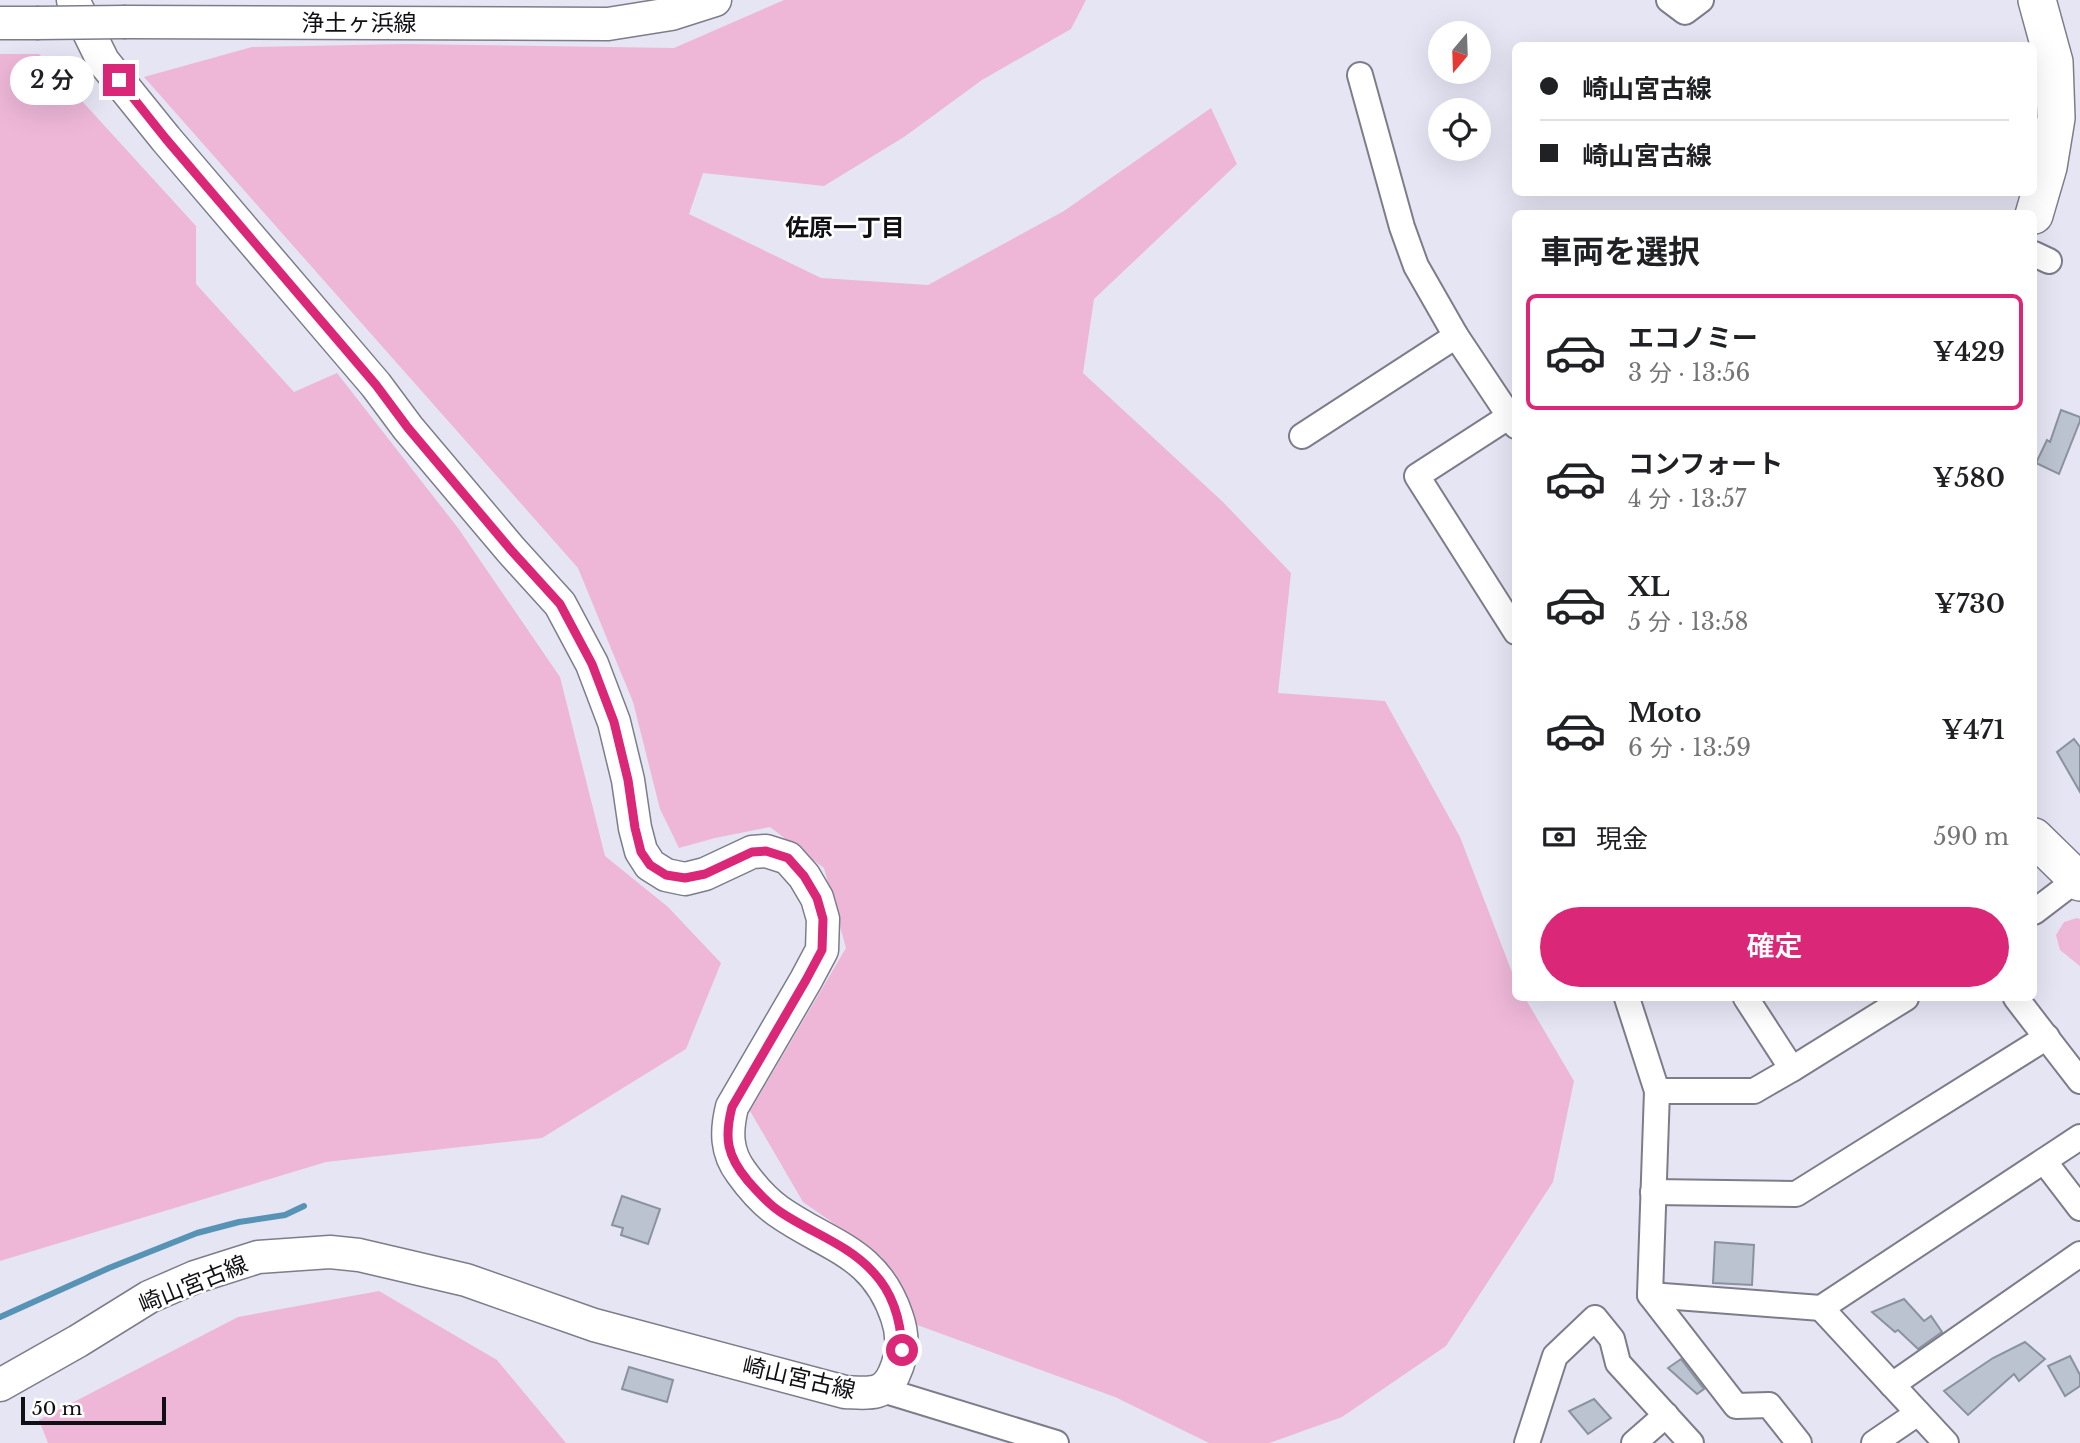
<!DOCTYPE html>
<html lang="ja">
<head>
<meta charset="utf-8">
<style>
	:root { --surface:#fff; --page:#f6f6f6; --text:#202124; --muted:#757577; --line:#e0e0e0; --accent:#db2777 }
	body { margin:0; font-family:"Libre Baskerville","Noto Sans JP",serif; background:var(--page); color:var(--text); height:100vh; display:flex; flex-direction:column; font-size:26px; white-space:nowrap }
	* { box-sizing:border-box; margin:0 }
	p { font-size:23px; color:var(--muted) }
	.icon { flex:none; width:38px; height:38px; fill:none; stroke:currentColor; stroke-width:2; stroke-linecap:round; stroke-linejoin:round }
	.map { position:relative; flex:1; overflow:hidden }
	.side { position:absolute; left:1512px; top:210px; width:525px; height:791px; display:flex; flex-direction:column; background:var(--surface); border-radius:10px; box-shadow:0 7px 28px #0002 }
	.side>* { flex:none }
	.top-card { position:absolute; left:1512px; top:42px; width:525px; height:154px; border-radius:10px; box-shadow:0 7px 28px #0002; display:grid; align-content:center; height:154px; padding:0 28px; background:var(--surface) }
	.needle { width:46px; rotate:199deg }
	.tools { position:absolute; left:1428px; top:21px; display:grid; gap:14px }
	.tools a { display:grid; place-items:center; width:63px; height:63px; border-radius:50%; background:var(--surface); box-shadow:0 7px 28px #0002; font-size:35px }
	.scale { position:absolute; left:21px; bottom:18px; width:145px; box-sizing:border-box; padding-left:7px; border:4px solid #0f0f14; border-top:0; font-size:19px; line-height:24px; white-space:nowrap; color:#0f0f14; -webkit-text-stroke:5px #fff; paint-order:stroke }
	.end { position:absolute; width:32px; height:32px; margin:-16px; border:9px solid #db2777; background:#fff; box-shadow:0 0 0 4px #fff }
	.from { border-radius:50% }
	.bubble { position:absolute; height:49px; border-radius:24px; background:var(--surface); box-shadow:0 7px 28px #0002; font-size:23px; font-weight:600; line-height:49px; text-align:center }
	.top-card b { display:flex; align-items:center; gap:24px; height:66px; font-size:26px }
	.top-card b+b { border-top:2px solid var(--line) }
	.top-card i { width:18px; height:18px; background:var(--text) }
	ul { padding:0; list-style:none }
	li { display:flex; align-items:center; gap:21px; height:116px; margin:0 14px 10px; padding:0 14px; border:4px solid transparent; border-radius:10px }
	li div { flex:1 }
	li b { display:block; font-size:26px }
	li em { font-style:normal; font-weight:600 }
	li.selected { border-color:var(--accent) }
	li>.icon { width:63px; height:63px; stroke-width:1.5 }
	h2 { padding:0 28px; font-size:32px; line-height:84px }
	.pay { display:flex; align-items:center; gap:18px; height:77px; padding:0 28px; font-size:26px }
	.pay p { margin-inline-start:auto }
	.button { display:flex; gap:14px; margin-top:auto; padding:14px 28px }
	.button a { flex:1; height:80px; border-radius:42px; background:var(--accent); color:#fff; font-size:28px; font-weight:600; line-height:80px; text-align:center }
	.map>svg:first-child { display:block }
	.green { fill:#eeb7d8 }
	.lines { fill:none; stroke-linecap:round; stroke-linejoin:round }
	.stream { stroke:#5793b4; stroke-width:6 }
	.building { fill:#bbc2d0; stroke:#8b929f; stroke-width:2 }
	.minor-casing { stroke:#7d7d8a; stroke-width:28 }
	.major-casing { stroke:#7d7d8a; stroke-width:35 }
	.highway-casing { stroke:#7d7d8a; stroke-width:40 }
	.minor { stroke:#fff; stroke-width:24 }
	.major { stroke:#fff; stroke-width:32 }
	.highway { stroke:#fff; stroke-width:37 }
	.major-bridge-casing { stroke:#7d7d8a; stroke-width:35; stroke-linecap:butt }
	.major-bridge { stroke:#fff; stroke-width:32 }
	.route { stroke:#db2777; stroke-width:9 }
	.labels { text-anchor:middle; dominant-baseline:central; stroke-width:5; stroke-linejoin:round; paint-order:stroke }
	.street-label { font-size:23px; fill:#0f0f14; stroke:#fff }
	.neighbourhood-label { font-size:24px; font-weight:bold; fill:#0f0f14; stroke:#fff }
</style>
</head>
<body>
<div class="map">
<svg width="2080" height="1443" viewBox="0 0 2080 1443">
	<rect width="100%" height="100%" fill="#e5e5f4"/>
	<g class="green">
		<path d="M784,0H1086L1071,29L982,80L904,137L824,186L703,173L689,214L821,278L928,285L1064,211L1211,108L1237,164L1094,299L1083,373L1223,502L1291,573L1278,693L1385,701L1460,837L1515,980L1516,998H1525L1574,1081L1553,1182L1446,1346L1342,1417L1269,1443H1209L1115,1397L909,1322L882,1257L803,1202L750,1111L846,948L824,868L770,827L715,838L679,848L660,809L633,702L578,568L144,77L252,47L404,44L674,48Z"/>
		<path d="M0,54H39L196,226V284L294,392L337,373L458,528L560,677L605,856L668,907L721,963L686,1049L542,1138L326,1162L0,1261Z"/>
		<path d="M2077,918L2080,919V966L2060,950L2056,935L2064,922Z"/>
		<path d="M379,1291L497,1360L566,1443H48L39,1420L238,1317Z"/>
	</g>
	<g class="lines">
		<path class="stream" d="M0,1317L109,1268L197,1233L239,1222L285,1215L304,1206"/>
	</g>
	<g class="building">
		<path d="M2061,410L2080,417V421L2059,474L2036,463L2047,440L2050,442Z"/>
		<path d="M2074,739L2080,747V792L2057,752Z"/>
		<path d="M622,1196L660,1209L648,1244L621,1235L623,1228L612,1225Z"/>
		<path d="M1715,1242L1754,1245L1752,1285L1713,1283Z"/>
		<path d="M1904,1299L1924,1321L1931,1316L1942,1332L1918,1349L1898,1330L1895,1332L1872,1312Z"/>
		<path d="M2025,1342L2045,1359L2019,1381L2014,1374L1968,1415L1944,1391L1993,1358Z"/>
		<path d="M2070,1356L2080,1375V1386L2065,1396L2048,1366Z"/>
		<path d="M1681,1359L1704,1389L1697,1394L1668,1368Z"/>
		<path d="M629,1367L673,1380L667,1402L622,1389Z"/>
		<path d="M1594,1399L1611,1418L1588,1434L1569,1411Z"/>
	</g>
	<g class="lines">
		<defs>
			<g id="minor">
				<path d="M1669,0L1685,12L1701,0"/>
				<path d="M1360,75L1402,227L1416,266L1456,336L1516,426"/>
				<path d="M2034,254L2049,261"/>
				<path d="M1516,412L1417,476L1516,632"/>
				<path d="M1302,436L1456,336"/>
				<path d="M2034,912L2080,877"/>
				<path d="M1627,998L1657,1091L1650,1295L1736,1406L1769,1405L1799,1443"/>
				<path d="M1746,998L1792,1069"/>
				<path d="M2016,998L2080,1081"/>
				<path d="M1657,1091H1754L1792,1069L1906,998"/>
				<path d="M2044,1161L2080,1208"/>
				<path d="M1653,1192L1796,1194L2047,1037"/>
				<path d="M1650,1295L1821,1308L2080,1137"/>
				<path d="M1821,1308L1946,1443"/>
				<path d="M1892,1385L2080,1254"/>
				<path d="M883,1390L1056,1443"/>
				<path d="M1527,1443L1555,1356L1595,1318L1612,1339L1618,1363L1691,1443"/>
				<path d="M1634,1443L1666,1415"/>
				<path d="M1874,1443L1918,1413"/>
			</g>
			<g id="major">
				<path d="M126,22L608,24L671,14L715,0"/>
				<path d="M0,23H36"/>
				<path d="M0,1385L78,1341L149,1297L195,1277L258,1257L330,1252L359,1255L466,1280L594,1325L845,1392C867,1393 884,1397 894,1374C903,1355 904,1337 897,1317C875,1251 829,1247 778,1211C764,1201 751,1186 741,1172C726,1152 726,1131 732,1107L806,980L822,950L823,919L817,898L804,876L788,858L766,851L752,852L705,874L685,879L666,875L650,865L641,851L635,828L628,780L614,722L592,664L560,604L511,550L408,428L376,385L166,139L103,61L73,0"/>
			</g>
			<g id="highway">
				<path d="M2034,215L2048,167L2056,118L2054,62L2037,0"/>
				<path d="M2034,837L2080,882"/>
			</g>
		</defs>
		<use href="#minor" class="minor-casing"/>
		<use href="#major" class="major-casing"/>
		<use href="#highway" class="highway-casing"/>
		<use href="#minor" class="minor"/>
		<use href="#major" class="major"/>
		<use href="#highway" class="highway"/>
		<defs>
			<path id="major-bridge" d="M36,23L126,22"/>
		</defs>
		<use href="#major-bridge" class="major-bridge-casing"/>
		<use href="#major-bridge" class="major-bridge"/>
	</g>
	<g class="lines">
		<path class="route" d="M119,80L166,139L376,385L408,428L511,550L560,604L592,664L614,722L628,780L635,828L641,852L650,865L666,875L685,878L705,874L752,852L766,851L788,858L804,876L817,898L823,919L822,950L806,980L732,1107C724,1138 727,1156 748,1181C757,1191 767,1203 779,1211C809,1232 848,1244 873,1272C893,1293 901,1322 902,1350"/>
	</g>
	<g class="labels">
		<g class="street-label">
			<text x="359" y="23">浄土ヶ浜線</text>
			<text transform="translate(193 1284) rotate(-22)">崎山宮古線</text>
			<text transform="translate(799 1378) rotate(13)">崎山宮古線</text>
		</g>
		<g class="neighbourhood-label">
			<text x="845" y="227">佐原一丁目</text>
		</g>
	</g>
</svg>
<div class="tools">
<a><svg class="needle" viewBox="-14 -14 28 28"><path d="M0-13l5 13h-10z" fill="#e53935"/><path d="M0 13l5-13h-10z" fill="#757577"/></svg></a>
<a><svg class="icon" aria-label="locate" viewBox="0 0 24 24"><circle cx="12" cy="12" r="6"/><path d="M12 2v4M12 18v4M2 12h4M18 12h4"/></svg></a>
</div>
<div class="scale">50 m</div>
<i class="end from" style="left:902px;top:1350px"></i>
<i class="end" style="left:119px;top:80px"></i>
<div class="bubble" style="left:10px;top:56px;width:84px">2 分</div>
<div class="top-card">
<b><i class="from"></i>崎山宮古線</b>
<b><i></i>崎山宮古線</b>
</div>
<section class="side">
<h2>車両を選択</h2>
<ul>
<li class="selected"><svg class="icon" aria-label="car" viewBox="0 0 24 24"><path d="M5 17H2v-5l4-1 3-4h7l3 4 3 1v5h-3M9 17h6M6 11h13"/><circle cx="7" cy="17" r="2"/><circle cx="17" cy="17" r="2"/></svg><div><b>エコノミー</b><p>3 分 · 13:56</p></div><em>¥429</em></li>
<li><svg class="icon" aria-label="car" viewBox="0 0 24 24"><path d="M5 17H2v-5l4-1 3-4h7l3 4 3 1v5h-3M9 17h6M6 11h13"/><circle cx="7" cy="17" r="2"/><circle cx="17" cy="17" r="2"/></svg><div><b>コンフォート</b><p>4 分 · 13:57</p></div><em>¥580</em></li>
<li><svg class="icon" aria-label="car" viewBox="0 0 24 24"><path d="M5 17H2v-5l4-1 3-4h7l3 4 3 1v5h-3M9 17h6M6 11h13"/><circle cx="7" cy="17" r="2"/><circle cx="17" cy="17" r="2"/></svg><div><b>XL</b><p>5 分 · 13:58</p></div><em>¥730</em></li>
<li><svg class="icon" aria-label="car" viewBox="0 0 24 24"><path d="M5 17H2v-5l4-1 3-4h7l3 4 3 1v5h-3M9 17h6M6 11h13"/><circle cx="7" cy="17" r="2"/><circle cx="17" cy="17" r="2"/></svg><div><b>Moto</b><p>6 分 · 13:59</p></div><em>¥471</em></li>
</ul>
<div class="pay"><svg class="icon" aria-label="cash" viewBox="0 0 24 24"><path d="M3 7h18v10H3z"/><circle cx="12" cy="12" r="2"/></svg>現金<p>590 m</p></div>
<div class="button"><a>確定</a></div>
</section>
</div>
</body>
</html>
